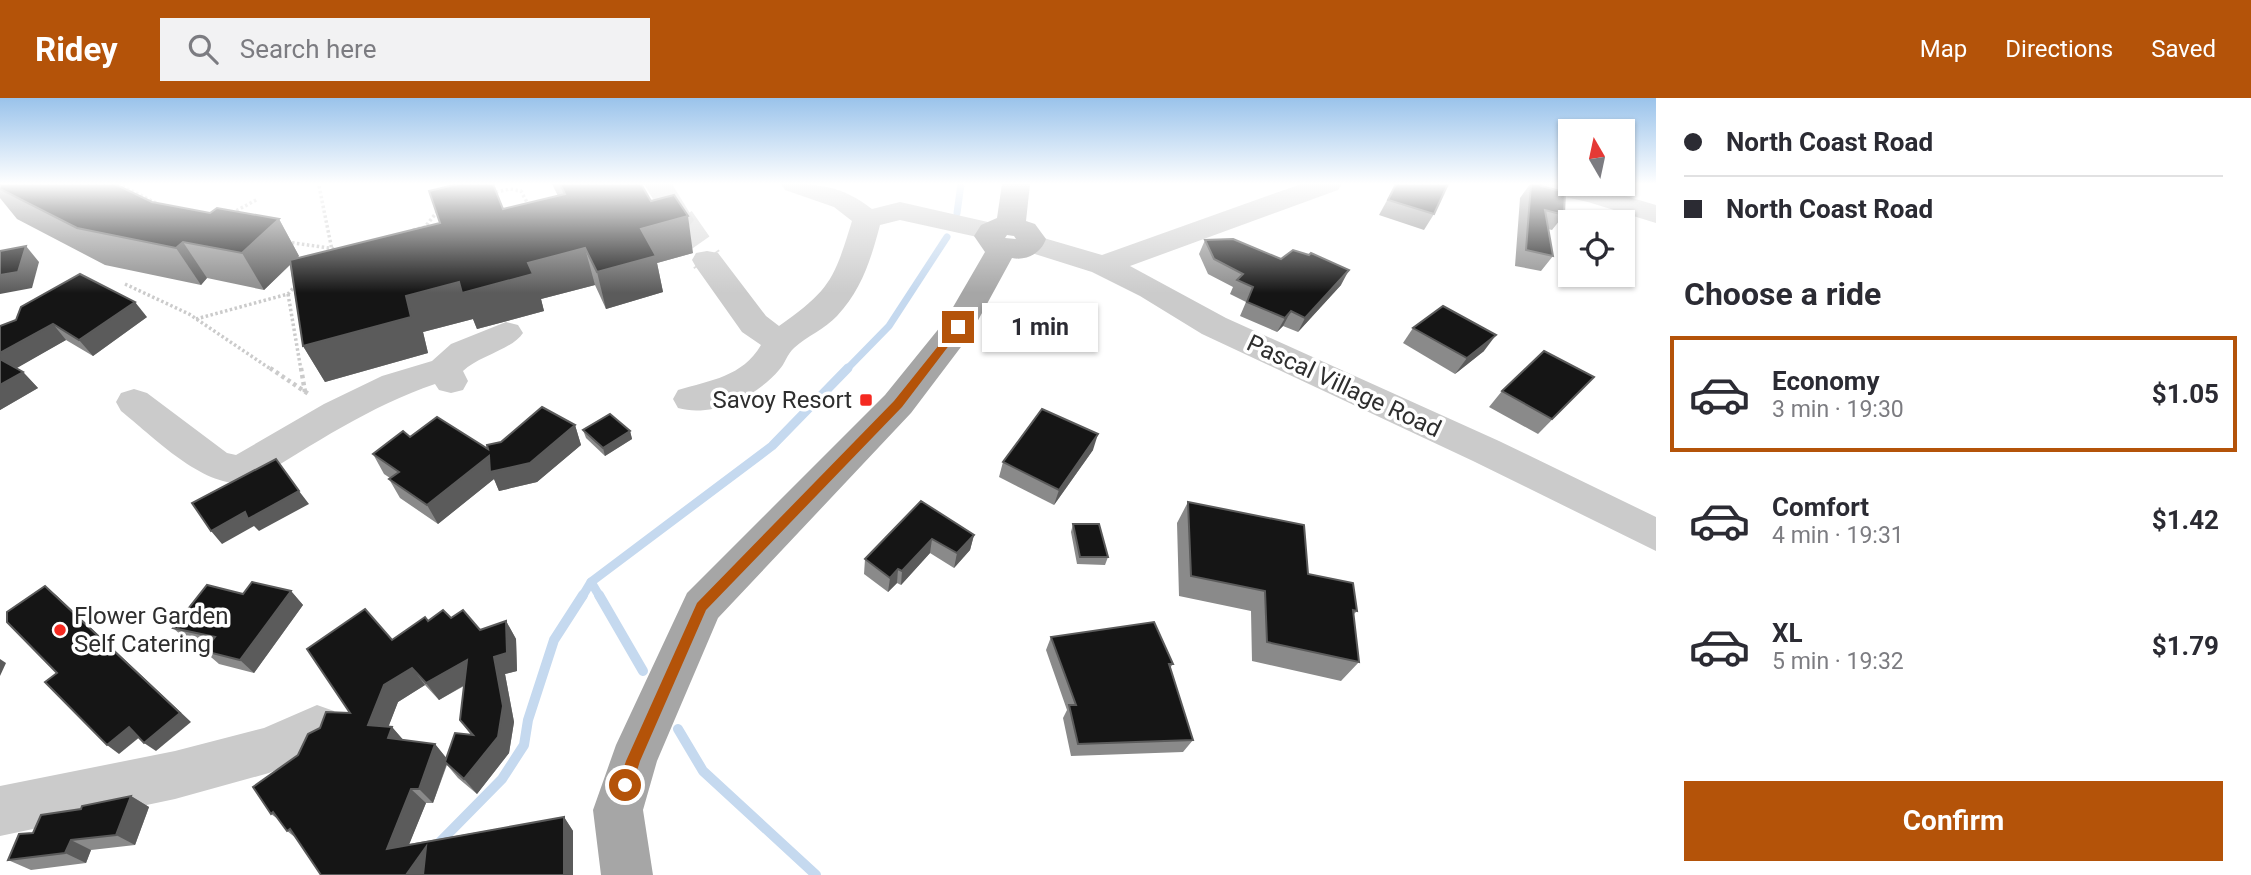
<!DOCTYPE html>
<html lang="en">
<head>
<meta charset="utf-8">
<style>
	:root { --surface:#fff; --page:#f2f2f3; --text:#2b2b33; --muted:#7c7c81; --line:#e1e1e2; --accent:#b45309 }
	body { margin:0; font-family:Roboto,sans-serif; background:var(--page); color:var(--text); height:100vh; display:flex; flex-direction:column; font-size:26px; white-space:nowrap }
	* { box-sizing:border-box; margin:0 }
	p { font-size:23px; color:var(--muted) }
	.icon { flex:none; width:38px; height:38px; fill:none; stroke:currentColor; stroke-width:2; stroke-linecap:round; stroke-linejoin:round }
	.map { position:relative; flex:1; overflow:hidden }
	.sheet { display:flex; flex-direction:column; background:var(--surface); width:595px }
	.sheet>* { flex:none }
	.guide { display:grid; align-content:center; height:154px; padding:0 28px; background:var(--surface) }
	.needle { width:46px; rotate:351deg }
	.tools { position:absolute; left:1558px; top:21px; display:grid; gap:14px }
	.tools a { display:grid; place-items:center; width:77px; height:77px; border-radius:0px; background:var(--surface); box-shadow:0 2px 5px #0004; font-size:35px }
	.end { position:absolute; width:32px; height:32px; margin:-16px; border:9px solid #b45309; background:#fff; box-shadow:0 0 0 4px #fff }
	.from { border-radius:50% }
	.bubble { position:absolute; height:49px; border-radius:0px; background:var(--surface); box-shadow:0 2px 5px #0004; font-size:23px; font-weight:700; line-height:49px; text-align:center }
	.guide b { display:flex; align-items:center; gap:24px; height:66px; font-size:26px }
	.guide b+b { border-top:2px solid var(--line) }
	.guide i { width:18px; height:18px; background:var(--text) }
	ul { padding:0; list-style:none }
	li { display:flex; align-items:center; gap:21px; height:116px; margin:0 14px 10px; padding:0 14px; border:4px solid transparent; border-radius:0px }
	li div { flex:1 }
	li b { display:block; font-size:26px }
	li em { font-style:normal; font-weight:700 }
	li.selected { border-color:var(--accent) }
	li>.icon { width:63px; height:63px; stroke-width:1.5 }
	h2 { padding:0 28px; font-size:32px; line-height:84px }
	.action { display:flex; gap:14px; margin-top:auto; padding:14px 28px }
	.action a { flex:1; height:80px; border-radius:0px; background:var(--accent); color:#fff; font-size:28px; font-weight:700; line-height:80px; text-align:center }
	header { display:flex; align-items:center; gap:42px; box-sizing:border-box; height:98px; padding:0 35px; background:var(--accent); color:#fff }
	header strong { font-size:33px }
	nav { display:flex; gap:38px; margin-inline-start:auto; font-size:24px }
	.search { width:490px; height:63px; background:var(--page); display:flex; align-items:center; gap:18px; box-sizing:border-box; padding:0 24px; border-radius:0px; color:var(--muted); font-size:26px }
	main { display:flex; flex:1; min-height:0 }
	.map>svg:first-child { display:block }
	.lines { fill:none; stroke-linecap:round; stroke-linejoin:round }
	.stream-far2 { stroke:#c5d9ef; stroke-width:7 }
	.stream-far1 { stroke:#c5d9ef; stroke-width:9 }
	.stream { stroke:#c5d9ef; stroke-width:10 }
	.minor-tunnel { stroke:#d5d5d5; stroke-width:31; stroke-dasharray:31 16; stroke-linecap:butt }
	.path-far1 { stroke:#cbcbcb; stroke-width:3.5; stroke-dasharray:2.5 2.5; stroke-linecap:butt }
	.path { stroke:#cbcbcb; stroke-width:4.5; stroke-dasharray:3.5 3.5; stroke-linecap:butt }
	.minor { fill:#cbcbcb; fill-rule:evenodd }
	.major { fill:#a6a6a6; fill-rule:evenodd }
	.wall { fill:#8a8a8a; fill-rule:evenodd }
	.shaded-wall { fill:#5b5b5b }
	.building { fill:#151515; stroke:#5b5b5b; stroke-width:2 }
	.route { fill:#b45309 }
	.poi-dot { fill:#f52920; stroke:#fff; stroke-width:2.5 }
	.labels { text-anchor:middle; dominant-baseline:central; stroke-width:7; stroke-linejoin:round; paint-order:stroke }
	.street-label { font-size:24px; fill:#2e2e2e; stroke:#fff }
	.poi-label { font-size:24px; fill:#2e2e2e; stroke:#fff; text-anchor:end }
</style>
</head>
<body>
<header>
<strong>Ridey</strong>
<div class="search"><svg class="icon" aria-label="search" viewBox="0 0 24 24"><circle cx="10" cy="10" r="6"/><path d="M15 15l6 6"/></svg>Search here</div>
<nav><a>Map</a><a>Directions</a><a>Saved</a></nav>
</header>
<main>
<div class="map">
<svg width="1656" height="777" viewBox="0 0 1656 777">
	<rect width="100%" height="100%" fill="#fff"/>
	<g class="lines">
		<g class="stream-far2">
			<path d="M957,115L961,86"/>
			<path d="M846,272L889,228L947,139"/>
		</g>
		<g class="stream-far1">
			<path d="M591,484L600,499"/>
			<path d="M582,499L591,484L772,348L848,270"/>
		</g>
		<g class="stream">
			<path d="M599,497L643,573"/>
			<path d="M678,631L703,673L816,777"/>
			<path d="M436,748L502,681L524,647L528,622L554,542L583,497"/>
		</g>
		<path class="minor-tunnel" d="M679,122L707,162"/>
		<g class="path-far1">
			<path d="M118,86L158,106"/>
			<path d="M319,88L332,152"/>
			<path d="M491,95L510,91L521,93L529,108"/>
			<path d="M232,115L258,101"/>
			<path d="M413,132L425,129L440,110"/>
			<path d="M287,144L336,151"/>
			<path d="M125,186L189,216L272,272"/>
			<path d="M288,196L301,272"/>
			<path d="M196,221L288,196L296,187"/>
		</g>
		<g class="path">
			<path d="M270,270L310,297"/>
			<path d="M301,270L305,294"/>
		</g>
		<g class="minor">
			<path d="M644,86H672L694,122L689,128L679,131L669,128Z"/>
			<path d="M781,86C819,86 841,87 872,111L900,104L1001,127L1006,133L1001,139L991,142L900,122L880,127C871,161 862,191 837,218C825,231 807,238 794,250C787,256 785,266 779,272C757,298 713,320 678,310L673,301L678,292C711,282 742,279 761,247L742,234L696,169L692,162L696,155L707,153L718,155L766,218L779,228C830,192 834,182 852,123L834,109L785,92Z"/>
			<path d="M1301,86H1342L1338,92L1130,168L1226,220L1499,343L1656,419V453L1473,363L1202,236L1140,198L1092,174L1019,151L1015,145L1019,139L1030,136L1102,157Z"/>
			<path d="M1529,86H1584L1656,107V125L1588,104L1533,92Z"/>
			<path d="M506,224L518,227L523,235C513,251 479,258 463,273L468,283L463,292L451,295L439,292L435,286C370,308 312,347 253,383C209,397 154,339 121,313L116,304L121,295L134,291L147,295L227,355L236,357L324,306L382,278L432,263L451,246Z"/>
			<path d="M317,607L334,613L340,629L334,645L269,675L175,701L0,738V688L175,653L264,630Z"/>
		</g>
		<path class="major" d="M1002,86H1030L1026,123L1035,126L1046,141C1041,155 1027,163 1012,160L970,237L911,315L718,520L657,663L643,712L653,777H601L593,712L616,647L687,495L885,297L945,223L985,154L974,138L981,127L997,120ZM1007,137L1014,138L1016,141L1005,140Z"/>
	</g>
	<g class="wall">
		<path d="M0,86L152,104L210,115L279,121L299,158L297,160L558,98L552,86H641L651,103L693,155L657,165L663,194L606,211L595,187L541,201L544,213L477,231L473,221L423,234L428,255L325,284L303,248L290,167L264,192L207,180L201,187L105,167L17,121L0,100Z"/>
		<path d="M1396,86L1434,116L1424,132L1379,117Z"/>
		<path d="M1530,86H1540L1541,88L1564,117L1552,132L1548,131L1553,158L1541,173L1515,168L1520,100Z"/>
		<path d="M1205,142L1341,187L1298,234L1283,228L1277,234L1240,218L1246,204L1230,196L1233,189L1208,176L1199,156Z"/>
		<path d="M147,219L93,258L66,242L16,270L23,274L38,290L0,312V228Z"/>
		<path d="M1413,230L1484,253L1455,276L1403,245Z"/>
		<path d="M1594,279L1538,336L1489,309L1502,293Z"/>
		<path d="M575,327L581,347L537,384L499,393L494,381L438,426L400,400L389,381L390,380L384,376L373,356L410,339L488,351Z"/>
		<path d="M583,332L630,333L632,341L605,358L586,340Z"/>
		<path d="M1093,352L1054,407L999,379L1003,364Z"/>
		<path d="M921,403L974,437L970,452L954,470L930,455L901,487L897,485L888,494L864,476L865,461Z"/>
		<path d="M1188,404L1308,476L1357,513L1353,517L1359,564L1341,583L1252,563L1251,513L1179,498L1177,425Z"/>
		<path d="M1073,426L1108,459L1105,467L1077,466L1071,434Z"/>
		<path d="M291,493L303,507L254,575L219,566L204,553L208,548L188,543L173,530L243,496Z"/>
		<path d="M451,520L480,532L506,523L516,541L517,573L505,576L514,624L509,655L477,696L458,680L447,667L433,705H426L409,746L564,719L573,733V777L296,740L287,733L278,721L271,716L298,657L350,615L392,542L428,523ZM425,587L439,602L464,588L460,622L471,637L446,660L435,646L403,642L392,629H388L398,604Z"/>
		<path d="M1051,539L1173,566L1170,570L1193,642L1183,654L1071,658L1063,620L1067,612L1046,552Z"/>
		<path d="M131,698L149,709L135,747L91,752L86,765L31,772L8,762L33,735L81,711Z"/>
	</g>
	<g class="shaded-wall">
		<path d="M688,118L693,155L657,165L663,194L606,211L597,174L641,131Z"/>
		<path d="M279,121L299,158L264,192L242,155Z"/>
		<path d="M183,144L207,180L201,187L176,150Z"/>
		<path d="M26,148L39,164L32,190L0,196V177Z"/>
		<path d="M585,150L595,187L541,201L544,213L477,231L473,221L423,234L428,255L325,284L303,248L406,198Z"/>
		<path d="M1349,172L1341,187L1298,234L1305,220Z"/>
		<path d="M135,204L147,219L93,258L79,242Z"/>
		<path d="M1291,213L1283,228L1277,234L1285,220Z"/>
		<path d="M53,226L66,242L10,274L0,263V255Z"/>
		<path d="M1496,237L1484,253L1455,276L1467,260Z"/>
		<path d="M23,274L38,290L0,312V287Z"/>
		<path d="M575,327L581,347L537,384L499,393L494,381L438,426L427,407L489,358Z"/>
		<path d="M630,333L632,341L605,358L603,350Z"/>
		<path d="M1098,336L1093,352L1054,407L1059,392Z"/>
		<path d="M299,393L309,406L259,433L254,428L222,446L211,433L245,414Z"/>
		<path d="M974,437L970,452L954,470L957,455Z"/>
		<path d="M932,441L930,455L901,487L902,473Z"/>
		<path d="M898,471L897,485L888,494L890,480Z"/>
		<path d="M45,488L57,498L191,624L156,653L144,645Z"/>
		<path d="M291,493L303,507L254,575L240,562Z"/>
		<path d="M506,523L516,541L517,573L505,576L514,624L509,655L477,696L464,681L494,559Z"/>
		<path d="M0,561L6,565L0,578Z"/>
		<path d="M467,562L478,579L439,602L426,585Z"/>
		<path d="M412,570L425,587L398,604L383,643L368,627L384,587Z"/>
		<path d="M129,629L141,638L119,656L107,647Z"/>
		<path d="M392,629L406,645L388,640Z"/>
		<path d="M435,646L448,662L433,705L419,691Z"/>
		<path d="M411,691L426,705L402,764L387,751Z"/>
		<path d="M131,698L149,709L135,747L116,737Z"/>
		<path d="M564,719L573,733V777H564Z"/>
		<path d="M71,742L91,752L86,765L65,755Z"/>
		<path d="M426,749L430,777H406Z"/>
	</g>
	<g class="building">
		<path d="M0,86H115L152,104L210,115L217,110L279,121L242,155L183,144L176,150L77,130L0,91Z"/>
		<path d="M458,86H493L503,111L565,96L560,86H641L651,103L674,97L688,118L641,131L656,158L597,174L585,150L528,165L533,176L462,195L459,184L406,198L411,219L303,248L290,162L440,125L429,93Z"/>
		<path d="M1396,86H1448L1434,116L1388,102Z"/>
		<path d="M1531,86H1540L1541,88L1565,94L1564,117L1545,112L1553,158L1526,152Z"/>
		<path d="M1233,141L1281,161L1293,152L1309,157L1311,155L1349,172L1305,220L1291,213L1285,220L1247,204L1253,189L1237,182L1243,176L1214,161L1205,142Z"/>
		<path d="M26,148L18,174L0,177V153Z"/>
		<path d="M80,176L135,204L79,242L53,226L0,255V228L16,222L21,209Z"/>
		<path d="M1443,208L1496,237L1467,260L1413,230Z"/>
		<path d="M1544,253L1594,279L1552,321L1502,293Z"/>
		<path d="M0,261L23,274L0,287Z"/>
		<path d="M542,309L575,327L530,365L490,374L489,358L427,407L389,381L399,374L373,356L403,333L410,339L437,319L488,351L487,347L501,344Z"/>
		<path d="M1042,311L1098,336L1059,392L1003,364Z"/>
		<path d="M610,316L630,333L603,350L583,332Z"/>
		<path d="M276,361L299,393L248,421L245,414L211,433L192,405Z"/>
		<path d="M921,403L974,437L957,455L932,441L902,473L898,471L890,480L865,461Z"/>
		<path d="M1188,404L1304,427L1308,476L1353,485L1357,513L1353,512L1359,564L1267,544L1265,493L1191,478Z"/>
		<path d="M1073,426H1099L1108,459H1080Z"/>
		<path d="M252,484L291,493L240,562L204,553L215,539L173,530L207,487L243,496Z"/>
		<path d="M45,488L180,615L144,645L129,629L107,647L45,584L57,575L7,524V514Z"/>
		<path d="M365,511L392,542L425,519L428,523L443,512L451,520L463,512L480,532L506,523L507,555L494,559L503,608L498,639L464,681L445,664L455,635L473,637L460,622L467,562L426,585L412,570L384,587L368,627L392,629L388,640L435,646L419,691H411L387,751L564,719V777H423L426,749L406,777H321L290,731L287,733L273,714L271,716L253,689L298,657L308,636L320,630L326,614L350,615L307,551Z"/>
		<path d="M1154,524L1173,566H1169L1193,642L1078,646L1069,607H1076L1051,539Z"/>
		<path d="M131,698L116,737L71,742L65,755L8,762L19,736L33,735L41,717L81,711L82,708Z"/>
	</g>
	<linearGradient id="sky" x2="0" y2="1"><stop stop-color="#9ac3eb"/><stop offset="0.44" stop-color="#fff"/><stop offset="1" stop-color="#fff" stop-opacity="0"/></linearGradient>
	<rect width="1656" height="195" fill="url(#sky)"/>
	<path class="route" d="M955,227L963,229L902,309L706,512L640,663L631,692H620L618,687L626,663L697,505L894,303Z"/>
	<g class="poi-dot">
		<rect x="859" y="295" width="14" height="14" rx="3.5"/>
		<circle cx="60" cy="532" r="7"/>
	</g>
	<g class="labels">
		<g class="street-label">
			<text transform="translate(1344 288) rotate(25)">Pascal Village Road</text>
		</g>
		<g class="poi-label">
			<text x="852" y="302">Savoy Resort</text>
			<text x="74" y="518" text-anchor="start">Flower Garden<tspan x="74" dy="28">Self Catering</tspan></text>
		</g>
	</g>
</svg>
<div class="tools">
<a><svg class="needle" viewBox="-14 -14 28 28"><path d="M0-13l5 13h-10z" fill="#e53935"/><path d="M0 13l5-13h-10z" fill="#7c7c81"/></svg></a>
<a><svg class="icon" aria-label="locate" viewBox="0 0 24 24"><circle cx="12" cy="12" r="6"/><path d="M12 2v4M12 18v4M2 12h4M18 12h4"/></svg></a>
</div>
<i class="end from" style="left:625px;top:687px"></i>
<i class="end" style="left:958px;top:229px"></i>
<div class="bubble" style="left:982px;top:205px;width:116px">1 min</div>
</div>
<section class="sheet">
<div class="guide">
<b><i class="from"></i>North Coast Road</b>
<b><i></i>North Coast Road</b>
</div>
<h2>Choose a ride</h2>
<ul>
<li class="selected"><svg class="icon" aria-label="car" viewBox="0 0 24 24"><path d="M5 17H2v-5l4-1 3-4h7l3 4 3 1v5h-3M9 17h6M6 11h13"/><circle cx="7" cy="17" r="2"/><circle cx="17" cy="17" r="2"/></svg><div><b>Economy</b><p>3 min · 19:30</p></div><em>$1.05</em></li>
<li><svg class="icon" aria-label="car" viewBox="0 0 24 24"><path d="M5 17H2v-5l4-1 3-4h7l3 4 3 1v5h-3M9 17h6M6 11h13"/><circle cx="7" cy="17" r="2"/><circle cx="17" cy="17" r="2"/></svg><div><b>Comfort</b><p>4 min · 19:31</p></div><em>$1.42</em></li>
<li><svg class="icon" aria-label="car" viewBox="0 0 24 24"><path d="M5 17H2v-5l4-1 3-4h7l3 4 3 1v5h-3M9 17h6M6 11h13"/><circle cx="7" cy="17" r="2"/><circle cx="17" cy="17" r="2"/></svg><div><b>XL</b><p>5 min · 19:32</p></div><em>$1.79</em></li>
</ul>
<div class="action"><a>Confirm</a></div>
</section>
</main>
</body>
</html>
